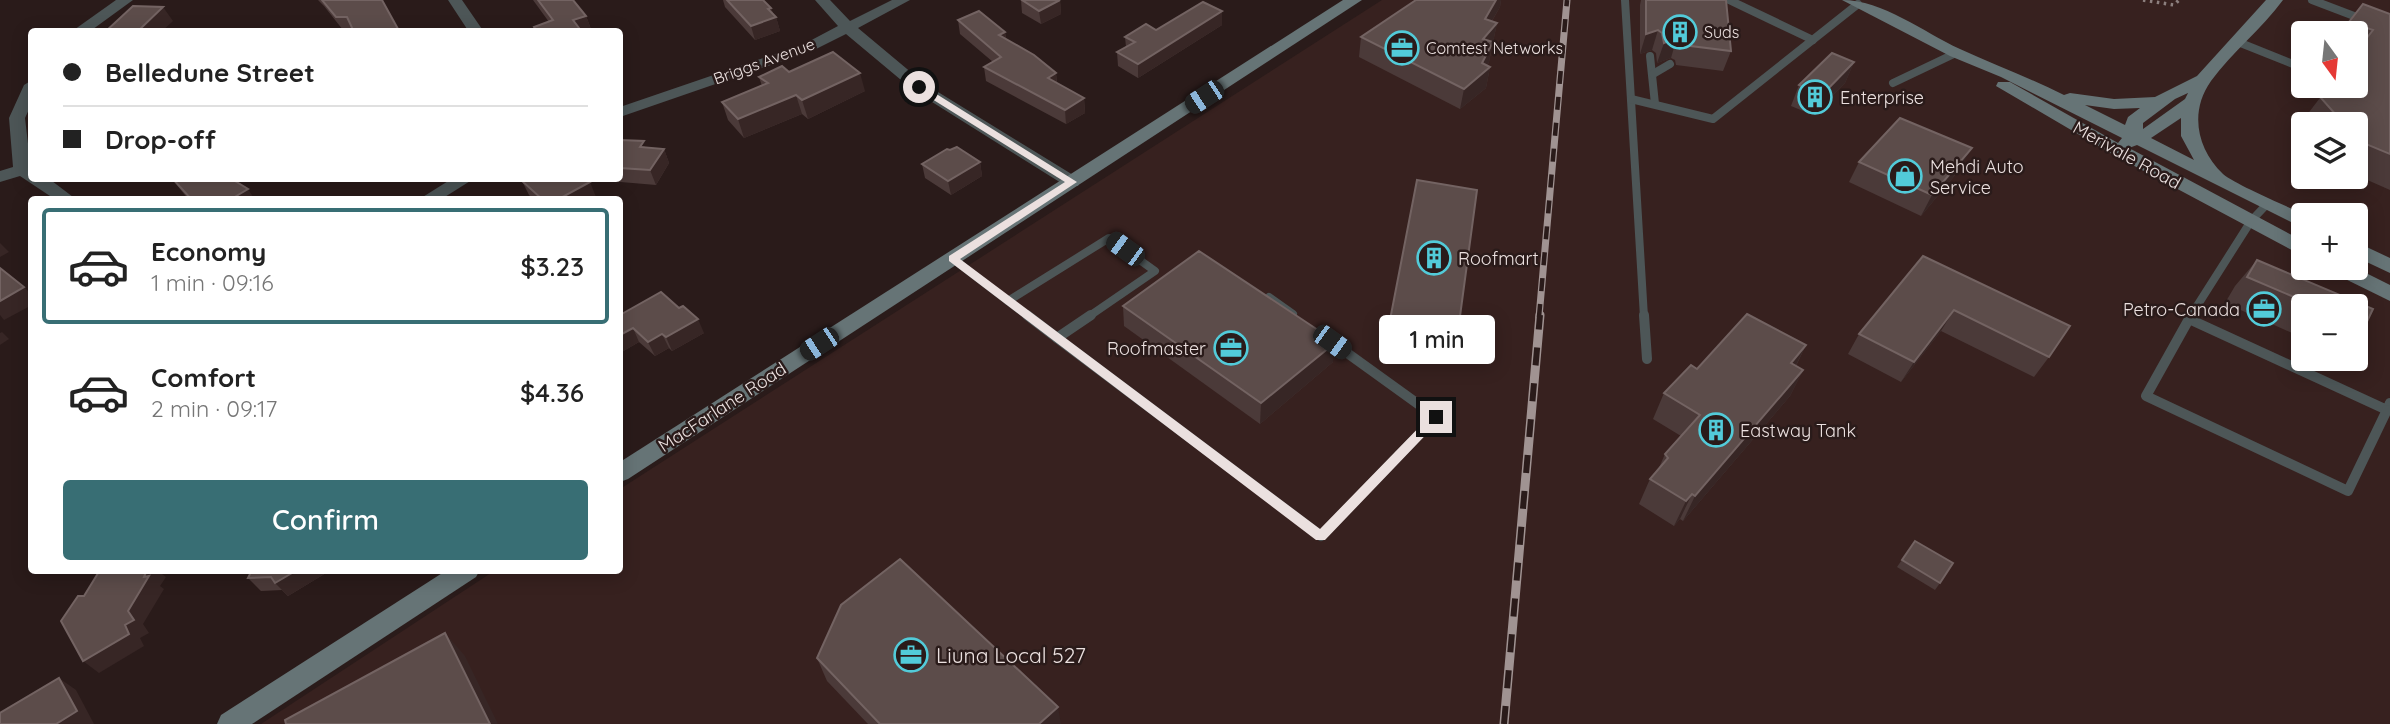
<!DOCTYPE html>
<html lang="en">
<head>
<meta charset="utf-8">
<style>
	:root { --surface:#fff; --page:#f2f2f2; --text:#222; --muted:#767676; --line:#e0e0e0; --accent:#386e74 }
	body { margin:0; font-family:Quicksand,sans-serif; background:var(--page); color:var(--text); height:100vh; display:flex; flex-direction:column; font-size:26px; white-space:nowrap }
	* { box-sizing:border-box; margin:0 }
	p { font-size:23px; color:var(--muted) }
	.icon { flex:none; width:38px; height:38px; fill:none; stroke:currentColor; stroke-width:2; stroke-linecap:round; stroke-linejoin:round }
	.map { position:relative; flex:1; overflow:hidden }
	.sheet { position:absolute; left:28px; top:196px; width:595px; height:378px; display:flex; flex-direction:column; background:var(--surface); border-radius:7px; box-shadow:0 4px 18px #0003 }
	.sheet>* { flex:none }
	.top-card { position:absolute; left:28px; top:28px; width:595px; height:154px; border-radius:7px; box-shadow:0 4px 18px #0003; display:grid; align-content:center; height:154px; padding:0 35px; background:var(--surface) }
	.needle { width:46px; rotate:165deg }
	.fabs { position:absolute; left:2291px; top:21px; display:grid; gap:14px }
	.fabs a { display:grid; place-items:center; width:77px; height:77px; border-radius:7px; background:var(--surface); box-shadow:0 4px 18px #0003; font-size:35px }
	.end { position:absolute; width:32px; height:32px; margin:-16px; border:9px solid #ebe0df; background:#111; box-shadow:0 0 0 4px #111 }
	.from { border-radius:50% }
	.bubble { position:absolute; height:49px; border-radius:7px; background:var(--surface); box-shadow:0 4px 18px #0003; font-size:23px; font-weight:600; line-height:49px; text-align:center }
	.car { position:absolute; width:21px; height:42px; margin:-21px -10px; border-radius:9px; box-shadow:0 0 5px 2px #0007; background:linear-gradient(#222 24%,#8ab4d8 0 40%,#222 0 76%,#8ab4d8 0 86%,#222 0) }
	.top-card b { display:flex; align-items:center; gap:24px; height:66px; font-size:26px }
	.top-card b+b { border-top:2px solid var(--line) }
	.top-card i { width:18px; height:18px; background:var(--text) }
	ul { padding:12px 0 0; list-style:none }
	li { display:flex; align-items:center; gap:21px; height:116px; margin:0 14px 10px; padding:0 21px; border:4px solid transparent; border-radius:7px }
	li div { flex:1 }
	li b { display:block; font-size:26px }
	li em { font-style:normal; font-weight:600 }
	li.selected { border-color:var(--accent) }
	li>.icon { width:63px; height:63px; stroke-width:1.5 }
	.primary-button { display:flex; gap:14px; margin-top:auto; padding:14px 35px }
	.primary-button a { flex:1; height:80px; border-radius:7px; background:var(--accent); color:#fff; font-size:28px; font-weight:600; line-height:80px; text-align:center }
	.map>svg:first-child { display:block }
	.built { fill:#37211f; fill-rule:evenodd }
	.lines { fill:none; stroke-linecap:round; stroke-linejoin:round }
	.path { stroke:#8c7f7e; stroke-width:3.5; stroke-dasharray:2.5 4.5; stroke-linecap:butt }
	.lane-far1 { stroke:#4d5657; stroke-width:8 }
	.lane { stroke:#4d5657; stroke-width:10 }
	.street { fill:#4d5657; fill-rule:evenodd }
	.secondary { fill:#667476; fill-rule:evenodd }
	.rail-far1-casing { stroke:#a09392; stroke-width:7 }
	.rail-casing { stroke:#a09392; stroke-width:9 }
	.rail-far1 { stroke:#2a1b1a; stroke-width:4.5; stroke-dasharray:13; stroke-linecap:butt }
	.rail { stroke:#2a1b1a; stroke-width:6; stroke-dasharray:18; stroke-linecap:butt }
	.wall { fill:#4b3a39 }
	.shaded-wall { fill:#372625 }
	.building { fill:#5c4c4a; stroke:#736362; stroke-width:2 }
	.route { fill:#ebe0df }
	.labels { text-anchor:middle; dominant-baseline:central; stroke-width:5; stroke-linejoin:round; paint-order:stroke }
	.far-poi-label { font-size:16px; fill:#ebe0df; stroke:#2a1b1a; text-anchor:start }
	.far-street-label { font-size:16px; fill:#ebe0df; stroke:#2a1b1a }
	.poi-label { font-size:18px; fill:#ebe0df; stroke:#2a1b1a; text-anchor:start }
	.street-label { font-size:18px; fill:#ebe0df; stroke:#2a1b1a }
	.near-poi-label { font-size:21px; fill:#ebe0df; stroke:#2a1b1a; text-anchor:start }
</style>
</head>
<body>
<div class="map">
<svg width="2390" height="724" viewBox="0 0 2390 724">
	<rect width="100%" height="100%" fill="#2a1b1a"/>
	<path class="built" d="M1382,0H2390V724H261L494,571L620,570V489ZM2303,33H2356V86H2303ZM2303,124H2356V177H2303ZM2303,215H2356V268H2303ZM2303,306H2356V359H2303Z"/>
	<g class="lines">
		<path class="path" d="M2143,0L2174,5L2179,0"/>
		<g class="lane-far1">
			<path d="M1625,0L1644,317"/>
			<path d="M1729,0L1813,40"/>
			<path d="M2312,0L2354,16"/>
			<path d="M2238,42L2303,68"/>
			<path d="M1650,56L1655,104"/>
			<path d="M1653,74L1670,64"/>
			<path d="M1893,83L1956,53"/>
			<path d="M1631,99L1713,119L1858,4"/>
			<path d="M953,259L1008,301"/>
			<path d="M1269,297L1293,314"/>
			<path d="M1008,301L1029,317"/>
			<path d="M1008,301L1109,238L1155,271L1088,317"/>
			<path d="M2190,317L2251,221L2267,204"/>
		</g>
		<g class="lane">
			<path d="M1027,315L1057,338L1091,315"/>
			<path d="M1644,315L1647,359"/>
			<path d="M2192,315L2189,319L2387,410L2390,403"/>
			<path d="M2189,319L2146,396L2348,491L2387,410"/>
			<path d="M1057,338L1321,536L1436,417L1325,337"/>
		</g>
		<g class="street">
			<path d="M116,0H133L89,32H71Z"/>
			<path d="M448,0H462L484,32H469Z"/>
			<path d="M815,0H830L850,21L892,0H910L858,28L925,84L1078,178L1080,182L1078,186H1066L913,90L846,34L814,50L620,117V107L804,44L838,26Z"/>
			<path d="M32,80V103L25,118L32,178H48L77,200H56L20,176L0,182V171L13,167L9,118L24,85Z"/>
			<path d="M453,178H475L440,200H418Z"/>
		</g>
		<g class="secondary">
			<path d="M1343,0H1362L628,479L620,482V462Z"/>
			<path d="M1842,0C1883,0 1923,32 1960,49C1995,65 2030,78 2064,95L2070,93L2114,99L2155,97L2197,76L2266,0H2283C2262,29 2232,52 2211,81C2189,112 2197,149 2223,174C2236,185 2287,206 2305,215H2303V228L2137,145L2129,148L2303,241V256L2112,154L1996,86L1998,82H2010L2118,143L2122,138L2001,77L1950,56ZM2188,93L2185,99L2143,129V123L2175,99ZM2085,105L2114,109L2140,108L2128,117L2125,125ZM2181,118V136L2194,160L2151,138Z"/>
			<path d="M2356,242L2390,258V273L2356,257Z"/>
			<path d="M2330,268H2356L2390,285V301L2333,273Z"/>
			<path d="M447,570H480L476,577L252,724H217L221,715Z"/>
		</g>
		<defs>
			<path id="rail-far1" d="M1539,317L1567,0"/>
			<path id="rail" d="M1504,724L1540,315"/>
		</defs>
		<use href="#rail-far1" class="rail-far1-casing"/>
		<use href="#rail" class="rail-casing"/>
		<use href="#rail-far1" class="rail-far1"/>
		<use href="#rail" class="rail"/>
	</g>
	<g class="wall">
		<path d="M318,0H382L399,32H354L353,29L343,30L324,6Z"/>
		<path d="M533,0H573L586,16L591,29L585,32H536L534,27L549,22Z"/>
		<path d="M723,0H763L771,8L773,13L776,17L780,31L755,40L725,7Z"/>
		<path d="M1021,0H1060L1061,14L1041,24L1022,13Z"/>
		<path d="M1416,0H1501L1500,7L1492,21L1497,23L1489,62L1487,66L1490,67L1486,88L1460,109L1359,57L1361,37Z"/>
		<path d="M1641,0H1726L1731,51L1723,71L1676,65L1675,60L1671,58L1657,63L1656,53L1652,50L1640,54V5Z"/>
		<path d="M2363,4L2390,14V190L2356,175V124H2303V127L2300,124L2329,86H2356V33H2340Z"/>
		<path d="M1222,11V25L1138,78L1118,66L1117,52L1126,47L1125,37L1156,30Z"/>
		<path d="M958,20L1005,32L1006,39L1056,73L1057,83L1084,98L1085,113L1066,124L986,81L984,67L993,62L960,34Z"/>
		<path d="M1854,62L1845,83L1813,115L1791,106L1799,85Z"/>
		<path d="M789,72L865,91L808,119L802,114L744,138L728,120L722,102L762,86L759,77Z"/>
		<path d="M620,140L646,147L664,149L669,163L656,185L609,181L607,178H620Z"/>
		<path d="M950,150L980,162L982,176L951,195L925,178L922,164Z"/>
		<path d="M1859,162L1960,169L1921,216L1849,182Z"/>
		<path d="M171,178L255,200H189Z"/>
		<path d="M522,181L596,197L591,200H534L529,195Z"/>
		<path d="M1923,256L2049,357L2034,377L1941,331L1901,382L1848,354L1859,334Z"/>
		<path d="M2257,260L2373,309L2364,328L2356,337V306H2303V338L2225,303L2235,286Z"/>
		<path d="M1123,306L1333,362L1260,424L1124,326Z"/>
		<path d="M620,315L704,333L672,351L669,348L655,356L639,342L620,353Z"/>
		<path d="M1390,320L1458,331L1452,357L1386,346Z"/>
		<path d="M1806,345L1796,366L1803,370L1790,396L1683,521L1680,519L1674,526L1639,504L1650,479L1658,470L1665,454L1681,436L1653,419L1664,393L1697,369Z"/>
		<path d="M1915,541L1940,583L1935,590L1897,567Z"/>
		<path d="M252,570H331L288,596L282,590L261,591L248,578Z"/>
		<path d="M817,658L1061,724H868L827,681Z"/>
	</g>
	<g class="shaded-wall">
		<path d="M1060,0L1061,14L1041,24L1039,11Z"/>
		<path d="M1496,0H1501L1500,7L1481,39L1485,19Z"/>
		<path d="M163,7L173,21L161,32H137Z"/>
		<path d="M771,8L774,18L776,17L780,31L755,40L751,26L768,9Z"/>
		<path d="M1222,11V25L1138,78V64Z"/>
		<path d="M586,16L591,29L585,32H578L573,20Z"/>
		<path d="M1497,23L1489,62L1483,73L1490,67L1486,88L1460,109L1464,89L1482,63L1483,39Z"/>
		<path d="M1658,30L1652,50L1640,54L1646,34Z"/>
		<path d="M1005,32L1007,46L999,35Z"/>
		<path d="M1677,37L1671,58L1657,63L1664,43Z"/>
		<path d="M1854,62L1845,83L1813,115L1822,95Z"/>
		<path d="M860,73L865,91L808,119L802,100Z"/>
		<path d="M1056,73L1057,87L1048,78Z"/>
		<path d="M796,95L802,114L744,138L738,119Z"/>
		<path d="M1084,98L1085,113L1066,124L1065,110Z"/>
		<path d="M1972,148L1960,169L1921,216L1932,195Z"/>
		<path d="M664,149L669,163L656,185L650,170Z"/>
		<path d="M980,162L982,176L951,195L948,181Z"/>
		<path d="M590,182L596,197L591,200H557Z"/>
		<path d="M248,189L255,200H234L233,198Z"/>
		<path d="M0,243L9,252L0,257Z"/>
		<path d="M24,287L32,295V305L4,320L0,315V301Z"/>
		<path d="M1954,310L1941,331L1901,382L1914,362Z"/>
		<path d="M698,319L704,333L672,351L666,337Z"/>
		<path d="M633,328L639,342L620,353V335Z"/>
		<path d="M2,332L9,339L0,345V333Z"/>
		<path d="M662,334L669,348L655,356L648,342Z"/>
		<path d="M1336,342L1333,362L1260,424L1261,403Z"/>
		<path d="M1806,345L1793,371L1791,363Z"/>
		<path d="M1803,370L1790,396L1683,521L1695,496Z"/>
		<path d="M1692,494L1680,519L1674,526L1686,501Z"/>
		<path d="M147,570H164L162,574L166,577L160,586L164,589L143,624L149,633L140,638L144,646L99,673L83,661L128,611Z"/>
		<path d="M297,570H331L288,596L275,583Z"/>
		<path d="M445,633L465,656L498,724H490Z"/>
		<path d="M59,678L76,690L94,724H56Z"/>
		<path d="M1058,707L1061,724H1039Z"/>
	</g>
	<g class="building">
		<path d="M322,0H382L398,29L395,30L396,32H354L347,17H336Z"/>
		<path d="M538,0H573L586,16L573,20L582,32H537L534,27L553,20Z"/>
		<path d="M727,0H763L771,8L768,9L776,17L751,26Z"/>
		<path d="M1022,0H1060L1039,11Z"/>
		<path d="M1416,0H1496L1485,19L1497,23L1483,39L1493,42L1482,63L1490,67L1464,89L1361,37Z"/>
		<path d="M1646,0H1726L1731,51L1683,45L1682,40L1677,37L1664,43L1662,33L1658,30L1646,34Z"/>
		<path d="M1203,2L1222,11L1138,64L1117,52L1135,42L1125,37L1146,24L1156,30Z"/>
		<path d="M2363,4L2390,14V154L2361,142L2356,136V124H2344L2321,98L2330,86H2356V52L2373,30L2349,22Z"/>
		<path d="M133,6L163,7L137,32H105Z"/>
		<path d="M979,11L1005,32L999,35L1034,55L1056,73L1048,78L1084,98L1065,110L984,67L1001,57L958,20Z"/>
		<path d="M833,52L860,73L802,100L796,95L738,119L722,102L768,83L759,77L782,66L789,72Z"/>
		<path d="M1832,53L1854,62L1822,95L1799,85Z"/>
		<path d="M1900,118L1972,148L1932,195L1859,162Z"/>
		<path d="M620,140L644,141L640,147L664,149L650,170L620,168Z"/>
		<path d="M957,147L980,162L948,181L922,164L947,149L950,150Z"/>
		<path d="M172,178H230L248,189L233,198L236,200H192Z"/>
		<path d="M527,178H585L590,182L557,200H543L522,181Z"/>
		<path d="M1417,180L1477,190L1458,331L1390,320Z"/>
		<path d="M1199,251L1336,342L1261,403L1123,306Z"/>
		<path d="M1923,256L2070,326L2049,357L1954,310L1914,362L1859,334Z"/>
		<path d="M2257,260L2373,309L2364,328L2356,324V306H2315L2247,277Z"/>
		<path d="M0,268L24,287L0,301Z"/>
		<path d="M661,292L679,308L683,306L698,319L666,337L662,334L648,342L633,328L620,335V315Z"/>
		<path d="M1747,314L1806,345L1791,363L1803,370L1695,496L1692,494L1686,501L1650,479L1668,458L1665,454L1700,415L1664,393L1691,365L1697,369Z"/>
		<path d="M1915,541L1953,563L1940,583L1902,560Z"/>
		<path d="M900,559L1058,707L1039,724H880L817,658L841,605Z"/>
		<path d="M100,570H147L144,577L149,576L128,611L134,620L125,625L129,634L83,661L61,621L78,596H84Z"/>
		<path d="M252,570H297L275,583L271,577L248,578Z"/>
		<path d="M445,633L490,724H286L285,720Z"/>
		<path d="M59,678L77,711L56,724H0V713Z"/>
	</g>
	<path class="route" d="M916,85H922L1077,182L960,259L1320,529L1432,414H1440V420L1325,540H1316L949,261V256L1065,182L916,89Z"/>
	<defs>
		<symbol id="building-ring" viewBox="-11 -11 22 22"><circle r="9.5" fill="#2a1b1a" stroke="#52cbd9" stroke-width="1.5"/><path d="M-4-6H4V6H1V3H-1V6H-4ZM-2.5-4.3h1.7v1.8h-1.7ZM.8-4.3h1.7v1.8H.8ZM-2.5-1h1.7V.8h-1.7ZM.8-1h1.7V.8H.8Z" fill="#52cbd9"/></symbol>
		<symbol id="office-ring" viewBox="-11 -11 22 22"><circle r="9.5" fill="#2a1b1a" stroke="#52cbd9" stroke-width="1.5"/><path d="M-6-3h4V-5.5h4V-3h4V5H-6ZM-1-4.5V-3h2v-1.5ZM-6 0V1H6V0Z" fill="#52cbd9"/></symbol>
		<symbol id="shop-ring" viewBox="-11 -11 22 22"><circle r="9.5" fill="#2a1b1a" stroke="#52cbd9" stroke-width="1.5"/><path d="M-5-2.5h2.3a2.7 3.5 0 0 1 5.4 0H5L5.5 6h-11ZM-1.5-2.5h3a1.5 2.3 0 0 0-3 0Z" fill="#52cbd9"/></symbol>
	</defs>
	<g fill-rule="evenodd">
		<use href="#building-ring" x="1661" y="13" width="38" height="38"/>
		<use href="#office-ring" x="1383" y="29" width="38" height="38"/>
		<use href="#building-ring" x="1796" y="78" width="38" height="38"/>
		<use href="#shop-ring" x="1886" y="157" width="38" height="38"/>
		<use href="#building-ring" x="1415" y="239" width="38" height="38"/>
		<use href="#office-ring" x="2245" y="290" width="38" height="38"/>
		<use href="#office-ring" x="1212" y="329" width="38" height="38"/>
		<use href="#building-ring" x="1697" y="411" width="38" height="38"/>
		<use href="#office-ring" x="892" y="636" width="38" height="38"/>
	</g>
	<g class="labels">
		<g class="far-poi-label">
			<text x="1704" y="32">Suds</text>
			<text x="1426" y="48">Comtest Networks</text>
		</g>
		<g class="far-street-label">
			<text transform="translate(764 61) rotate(-20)">Briggs Avenue</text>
		</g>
		<g class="poi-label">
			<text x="1840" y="97">Enterprise</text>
			<text x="1930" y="166">Mehdi Auto<tspan x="1930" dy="21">Service</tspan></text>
			<text x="1458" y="258">Roofmart</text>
			<text x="2240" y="309" text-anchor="end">Petro-Canada</text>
			<text x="1206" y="348" text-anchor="end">Roofmaster</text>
			<text x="1740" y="430">Eastway Tank</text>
		</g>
		<g class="street-label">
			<text transform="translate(2127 155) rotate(29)">Merivale Road</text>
			<text transform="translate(722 407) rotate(-33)">MacFarlane Road</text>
		</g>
		<g class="near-poi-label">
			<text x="936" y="655">Liuna Local 527</text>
		</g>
	</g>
</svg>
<div class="fabs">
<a><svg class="needle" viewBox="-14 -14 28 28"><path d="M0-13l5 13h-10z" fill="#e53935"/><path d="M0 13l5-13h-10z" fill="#767676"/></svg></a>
<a><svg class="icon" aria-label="layers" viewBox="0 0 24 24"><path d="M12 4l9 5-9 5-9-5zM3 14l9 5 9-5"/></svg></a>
<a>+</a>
<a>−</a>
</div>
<i class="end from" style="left:919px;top:87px"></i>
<i class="end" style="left:1436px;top:417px"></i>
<div class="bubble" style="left:1379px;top:315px;width:116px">1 min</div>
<i class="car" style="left:1204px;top:97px;rotate:237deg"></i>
<i class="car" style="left:1125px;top:249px;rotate:306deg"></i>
<i class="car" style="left:1332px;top:342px;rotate:126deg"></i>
<i class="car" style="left:819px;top:344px;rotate:237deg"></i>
<div class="top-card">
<b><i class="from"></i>Belledune Street</b>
<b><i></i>Drop-off</b>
</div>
<section class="sheet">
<ul>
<li class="selected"><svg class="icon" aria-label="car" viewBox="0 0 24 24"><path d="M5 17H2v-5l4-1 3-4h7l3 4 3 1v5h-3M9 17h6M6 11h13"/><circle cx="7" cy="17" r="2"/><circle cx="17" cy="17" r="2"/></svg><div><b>Economy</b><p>1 min · 09:16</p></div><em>$3.23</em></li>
<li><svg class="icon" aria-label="car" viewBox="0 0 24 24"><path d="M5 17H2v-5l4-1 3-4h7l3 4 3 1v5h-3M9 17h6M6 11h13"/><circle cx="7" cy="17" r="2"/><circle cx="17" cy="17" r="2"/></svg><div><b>Comfort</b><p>2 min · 09:17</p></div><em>$4.36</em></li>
</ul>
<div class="primary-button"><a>Confirm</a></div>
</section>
</div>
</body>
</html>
